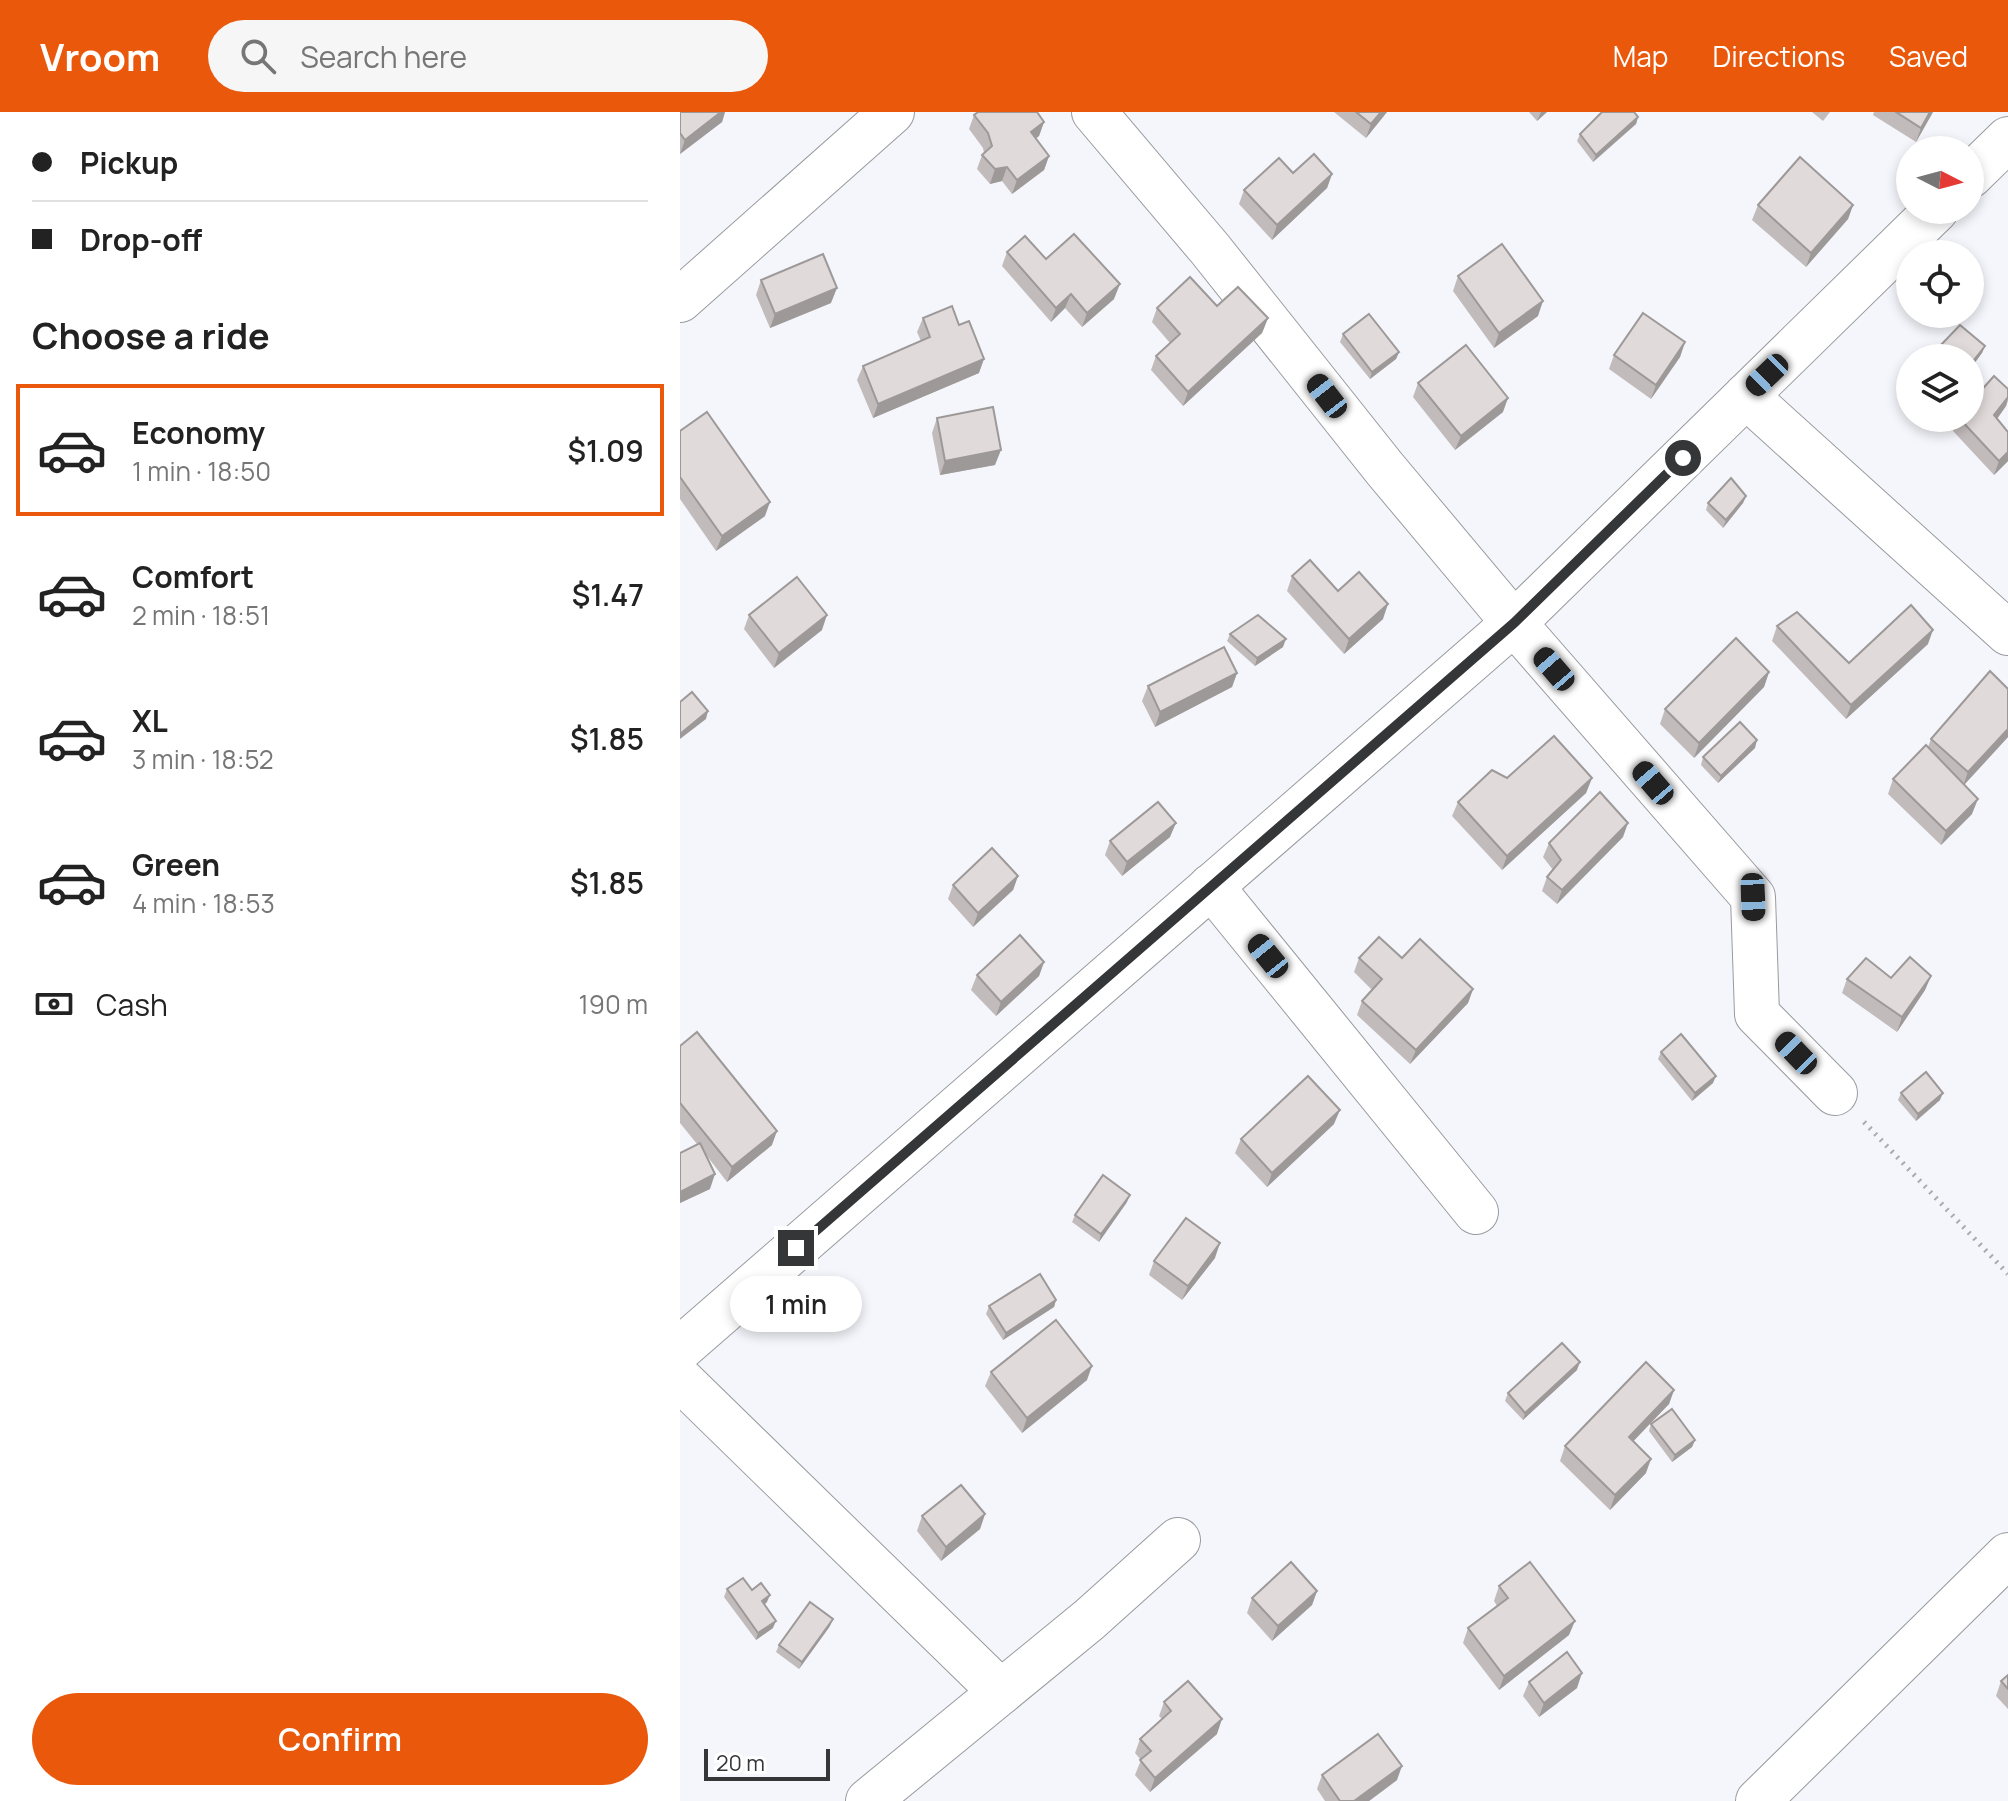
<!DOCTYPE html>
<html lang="en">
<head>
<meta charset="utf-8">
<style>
	:root { --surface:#fff; --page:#f6f6f6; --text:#222; --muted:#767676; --line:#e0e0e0; --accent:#ea580c }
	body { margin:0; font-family:Manrope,sans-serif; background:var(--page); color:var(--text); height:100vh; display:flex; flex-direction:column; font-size:30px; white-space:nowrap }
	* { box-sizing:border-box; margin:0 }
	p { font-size:26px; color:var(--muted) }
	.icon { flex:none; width:44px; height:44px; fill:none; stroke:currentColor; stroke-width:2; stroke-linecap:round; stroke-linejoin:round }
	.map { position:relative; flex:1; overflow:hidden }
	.details { display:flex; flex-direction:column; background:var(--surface); width:680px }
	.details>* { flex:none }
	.top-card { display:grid; align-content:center; height:176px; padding:0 32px; background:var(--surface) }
	.needle { width:52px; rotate:96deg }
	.tools { position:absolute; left:1216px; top:24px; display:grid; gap:16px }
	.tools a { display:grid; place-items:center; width:88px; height:88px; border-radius:50%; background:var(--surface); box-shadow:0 4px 12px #0003; font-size:40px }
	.scale { position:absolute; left:24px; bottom:20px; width:126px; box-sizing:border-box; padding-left:8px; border:4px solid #353638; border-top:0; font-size:22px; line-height:28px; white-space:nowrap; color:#353638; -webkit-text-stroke:6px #fff; paint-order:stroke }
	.end { position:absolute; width:36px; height:36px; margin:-18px; border:10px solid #353638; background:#fff; box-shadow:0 0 0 4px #fff }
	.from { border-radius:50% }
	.bubble { position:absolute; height:56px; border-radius:28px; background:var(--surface); box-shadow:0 4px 12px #0003; font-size:26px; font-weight:600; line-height:56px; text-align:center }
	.car { position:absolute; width:24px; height:48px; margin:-24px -12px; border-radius:10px; box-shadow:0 0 6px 2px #0007; background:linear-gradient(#222 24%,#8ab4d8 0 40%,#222 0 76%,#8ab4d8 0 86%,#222 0) }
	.top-card b { display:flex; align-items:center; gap:28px; height:76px; font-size:30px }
	.top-card b+b { border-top:2px solid var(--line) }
	.top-card i { width:20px; height:20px; background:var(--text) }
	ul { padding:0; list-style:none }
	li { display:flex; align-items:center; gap:24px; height:132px; margin:0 16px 12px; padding:0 16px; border:4px solid transparent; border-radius:0px }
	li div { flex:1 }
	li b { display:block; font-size:30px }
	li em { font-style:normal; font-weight:600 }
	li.selected { border-color:var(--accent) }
	li>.icon { width:72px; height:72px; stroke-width:1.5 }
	h2 { padding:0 32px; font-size:36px; line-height:96px }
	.pay { display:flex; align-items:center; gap:20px; height:88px; padding:0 32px; font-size:30px }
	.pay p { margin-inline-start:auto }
	.cta { display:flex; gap:16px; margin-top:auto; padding:16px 32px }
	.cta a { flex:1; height:92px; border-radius:48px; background:var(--accent); color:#fff; font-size:32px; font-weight:600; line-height:92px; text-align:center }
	header { display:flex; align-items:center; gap:48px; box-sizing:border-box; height:112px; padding:0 40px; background:var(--accent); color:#fff }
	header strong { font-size:38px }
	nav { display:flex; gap:44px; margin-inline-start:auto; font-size:28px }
	.search { width:560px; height:72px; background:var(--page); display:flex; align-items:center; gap:20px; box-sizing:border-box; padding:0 28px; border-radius:44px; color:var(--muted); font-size:30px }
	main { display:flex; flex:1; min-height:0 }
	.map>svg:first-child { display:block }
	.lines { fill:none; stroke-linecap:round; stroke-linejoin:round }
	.minor-casing { stroke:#989a9e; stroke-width:46 }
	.path { stroke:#aaabaf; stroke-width:5; stroke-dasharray:2 6; stroke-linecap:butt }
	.minor { stroke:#fff; stroke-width:44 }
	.wall { fill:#c2bbbb }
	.shaded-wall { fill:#9e9999 }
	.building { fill:#e1dada; stroke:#9e9999; stroke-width:2 }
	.route { stroke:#353638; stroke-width:10 }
</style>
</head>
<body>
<header>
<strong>Vroom</strong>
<div class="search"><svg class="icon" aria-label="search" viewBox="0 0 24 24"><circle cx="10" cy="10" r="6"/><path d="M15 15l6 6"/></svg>Search here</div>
<nav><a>Map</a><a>Directions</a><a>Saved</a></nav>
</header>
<main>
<section class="details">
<div class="top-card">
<b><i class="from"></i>Pickup</b>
<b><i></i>Drop-off</b>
</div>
<h2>Choose a ride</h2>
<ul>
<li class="selected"><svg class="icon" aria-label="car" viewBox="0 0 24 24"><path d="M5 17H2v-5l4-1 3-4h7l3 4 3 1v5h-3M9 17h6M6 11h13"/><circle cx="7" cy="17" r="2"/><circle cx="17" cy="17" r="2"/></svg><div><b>Economy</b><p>1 min · 18:50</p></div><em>$1.09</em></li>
<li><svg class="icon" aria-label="car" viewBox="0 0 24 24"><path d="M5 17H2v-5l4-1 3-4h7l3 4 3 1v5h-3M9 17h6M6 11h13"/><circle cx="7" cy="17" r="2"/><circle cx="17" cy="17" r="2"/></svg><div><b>Comfort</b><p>2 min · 18:51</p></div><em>$1.47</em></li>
<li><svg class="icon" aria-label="car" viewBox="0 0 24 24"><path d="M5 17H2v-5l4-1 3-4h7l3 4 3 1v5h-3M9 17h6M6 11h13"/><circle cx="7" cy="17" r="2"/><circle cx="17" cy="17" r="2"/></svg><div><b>XL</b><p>3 min · 18:52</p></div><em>$1.85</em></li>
<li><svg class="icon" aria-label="car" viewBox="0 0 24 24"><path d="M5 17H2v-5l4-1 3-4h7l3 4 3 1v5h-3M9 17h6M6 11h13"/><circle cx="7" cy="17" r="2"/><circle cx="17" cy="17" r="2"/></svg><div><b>Green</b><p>4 min · 18:53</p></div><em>$1.85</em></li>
</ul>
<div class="pay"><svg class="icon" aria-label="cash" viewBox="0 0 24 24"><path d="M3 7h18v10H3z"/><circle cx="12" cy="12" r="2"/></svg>Cash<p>190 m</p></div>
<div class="cta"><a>Confirm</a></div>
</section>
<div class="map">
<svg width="1328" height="1689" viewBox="0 0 1328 1689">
	<rect width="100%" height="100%" fill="#f5f6fb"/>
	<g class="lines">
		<defs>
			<g id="minor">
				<path d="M414,0L530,137L705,357L834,511L1073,785L1077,902L1155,981"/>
				<path d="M1290,64L1328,27"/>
				<path d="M0,188L212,0"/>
				<path d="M1066,284L1328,521"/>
				<path d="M531,774L796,1100"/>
				<path d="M0,1237L834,511L1256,98"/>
				<path d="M0,1267L321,1580"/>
				<path d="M188,1689L410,1507L498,1428"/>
				<path d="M1078,1689L1328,1443"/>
			</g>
		</defs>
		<use href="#minor" class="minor-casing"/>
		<path class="path" d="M1184,1010L1328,1162"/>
		<use href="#minor" class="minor"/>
	</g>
	<g class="wall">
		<path d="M0,0H45L42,10L0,42Z"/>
		<path d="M654,0H707L686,26Z"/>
		<path d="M849,0H867L857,9Z"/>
		<path d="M1132,0H1150L1143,9Z"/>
		<path d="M1194,0H1253L1236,30L1193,3Z"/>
		<path d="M294,3L364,10L359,24L356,26L369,44L364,58L332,82L322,69L310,72L297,57L302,43L304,41L303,36L289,17Z"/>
		<path d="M958,5L956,12L913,50L897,29L900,22Z"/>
		<path d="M613,61L652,62L647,76L592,128L559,92L564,78Z"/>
		<path d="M1078,93H1173L1168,107L1126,155L1072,108Z"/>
		<path d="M327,140L366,147L434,187L402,215L385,196L371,210L322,154Z"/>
		<path d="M778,164L858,204L814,236L773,179Z"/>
		<path d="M81,168L151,191L90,216L76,183Z"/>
		<path d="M537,194L588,206L582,221L503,294L471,258L476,244L490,231L472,210L477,196Z"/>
		<path d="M243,206L279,213L299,261L193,306L177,268L183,254L241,229L237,220Z"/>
		<path d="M663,222L719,240L716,247L690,267L660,230Z"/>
		<path d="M1005,230L1000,245L971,287L929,257L934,243Z"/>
		<path d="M1305,234L1302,241L1290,257V246H1259L1255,243L1258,236Z"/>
		<path d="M738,271L823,300L775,338L733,285Z"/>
		<path d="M1328,277V289L1326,294L1317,307L1328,320V349L1314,363L1273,319L1278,306H1290Z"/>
		<path d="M257,306L315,353L260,363L252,321Z"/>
		<path d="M0,319L85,404L36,439L0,387Z"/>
		<path d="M1066,384L1063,391L1043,416L1026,398L1028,391Z"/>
		<path d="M612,464L658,479L703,507L664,542L607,479Z"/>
		<path d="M69,503L142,518L94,556L64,517Z"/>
		<path d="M1097,514L1169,551L1248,532L1166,607L1092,529Z"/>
		<path d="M550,522L603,535L575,554L547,529Z"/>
		<path d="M1089,560L1084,575L1014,646L980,612L985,597Z"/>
		<path d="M557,561L552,575L475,615L462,589L468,574Z"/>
		<path d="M1328,577V625L1284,673L1292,702L1261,733L1208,682L1213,667L1248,635L1251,627Z"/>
		<path d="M1075,636L1038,671L1021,653L1023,645Z"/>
		<path d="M827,666H912L906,681L822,758L772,704L778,690Z"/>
		<path d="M490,725L442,764L425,743L430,729Z"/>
		<path d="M943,725L877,792L862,779L867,765L873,758L863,745L869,731Z"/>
		<path d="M338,764L333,778L293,815L268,787L273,773Z"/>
		<path d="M679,846H722L793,877L788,891L730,952L677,903L682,889L692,878L674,860Z"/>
		<path d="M364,850L359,864L316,904L291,878L297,863Z"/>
		<path d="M1251,864L1245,878L1217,920L1162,881L1167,867L1211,866Z"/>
		<path d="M0,934L92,1033L47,1070L27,1044L30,1077L0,1091V1041L17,1032L0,1011Z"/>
		<path d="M981,940L1033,971L1012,989L978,947Z"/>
		<path d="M1221,981L1260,988L1236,1009L1218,988Z"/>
		<path d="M654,1012L587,1075L555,1041L561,1027Z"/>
		<path d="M447,1090L419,1130L392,1110L395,1103Z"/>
		<path d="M535,1146L502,1188L469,1163L474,1149Z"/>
		<path d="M376,1188L374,1195L323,1228L306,1202L309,1194Z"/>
		<path d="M897,1258L843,1308L825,1289L828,1281Z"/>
		<path d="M311,1260L407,1268L342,1321L305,1274Z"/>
		<path d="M994,1278L989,1292L953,1329L966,1361L930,1398L880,1349L885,1334Z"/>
		<path d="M971,1312L1015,1328L1012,1335L992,1350L969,1319Z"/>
		<path d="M305,1402L300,1417L261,1449L237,1419L242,1404Z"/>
		<path d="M819,1474L889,1523L819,1578L783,1531L788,1516L817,1494L814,1489Z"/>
		<path d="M47,1477L72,1478L87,1490L84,1493L93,1516L76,1528L44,1485Z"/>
		<path d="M637,1479L632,1493L592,1529L567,1501L572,1486Z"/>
		<path d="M150,1514L119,1557L96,1540L99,1533Z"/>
		<path d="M1328,1563V1597L1316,1584L1321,1569Z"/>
		<path d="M849,1570L897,1576L859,1605L843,1584Z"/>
		<path d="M484,1590L537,1622L470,1680L455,1663L461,1648L455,1641L460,1627L482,1607L479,1604Z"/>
		<path d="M642,1663L717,1668L689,1689H645L637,1677Z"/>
	</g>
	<g class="shaded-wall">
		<path d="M41,0H45L42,10L0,42L5,28Z"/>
		<path d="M701,0H707L686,26L691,12Z"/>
		<path d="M861,0H867L857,9Z"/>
		<path d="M1250,0H1253L1236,30L1241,16Z"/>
		<path d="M958,5L956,12L913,50L916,43Z"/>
		<path d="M364,10L359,24L346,34L351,20Z"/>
		<path d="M369,44L364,58L332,82L337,68Z"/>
		<path d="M327,55L322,69L310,72L315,57Z"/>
		<path d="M652,62L647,76L592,128L597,113Z"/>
		<path d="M1173,93L1168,107L1126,155L1131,141Z"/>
		<path d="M440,172L434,187L402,215L407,201Z"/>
		<path d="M157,176L151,191L90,216L95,202Z"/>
		<path d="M391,182L385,196L371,210L376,196Z"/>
		<path d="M863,189L858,204L814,236L819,221Z"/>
		<path d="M588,206L582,221L503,294L508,280Z"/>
		<path d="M1005,230L1000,245L971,287L976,273Z"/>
		<path d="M1305,234L1302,241L1290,257V253Z"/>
		<path d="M719,240L716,247L690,267L692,260Z"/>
		<path d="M304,247L299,261L193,306L198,292Z"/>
		<path d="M1328,285L1326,294L1309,318L1314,303Z"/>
		<path d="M828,286L823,300L775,338L781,324Z"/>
		<path d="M321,338L315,353L260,363L265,349Z"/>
		<path d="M1328,340V349L1314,363L1319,349Z"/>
		<path d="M1066,384L1063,391L1043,416L1046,408Z"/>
		<path d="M90,390L85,404L36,439L42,424Z"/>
		<path d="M708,492L703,507L664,542L669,527Z"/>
		<path d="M147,503L142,518L94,556L99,541Z"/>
		<path d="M1253,518L1248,532L1166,607L1171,593Z"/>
		<path d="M606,527L603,535L575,554L577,546Z"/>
		<path d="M1089,560L1084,575L1014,646L1019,631Z"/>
		<path d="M557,561L552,575L475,615L480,600Z"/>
		<path d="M28,599L26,607L0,627V622Z"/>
		<path d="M1328,617V625L1283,674L1288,660Z"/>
		<path d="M1077,628L1075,636L1038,671L1041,664Z"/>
		<path d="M912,666L906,681L822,758L827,744Z"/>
		<path d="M1298,687L1292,702L1261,733L1266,719Z"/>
		<path d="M496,711L490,725L442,764L447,750Z"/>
		<path d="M948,711L943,725L877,792L882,778Z"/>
		<path d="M338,764L333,778L293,815L298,801Z"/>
		<path d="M364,850L359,864L316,904L321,890Z"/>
		<path d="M1251,864L1245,878L1217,920L1222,905Z"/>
		<path d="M793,877L788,891L730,952L736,938Z"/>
		<path d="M1036,964L1033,971L1012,989L1015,981Z"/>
		<path d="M1263,981L1260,988L1236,1009L1238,1002Z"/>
		<path d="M660,998L654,1012L587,1075L592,1061Z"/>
		<path d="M97,1019L92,1033L47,1070L52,1055Z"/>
		<path d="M35,1062L30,1077L0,1091V1080Z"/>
		<path d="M450,1083L447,1090L419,1130L421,1122Z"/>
		<path d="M540,1131L535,1146L502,1188L508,1174Z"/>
		<path d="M376,1188L374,1195L323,1228L326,1221Z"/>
		<path d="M900,1250L897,1258L843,1308L845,1301Z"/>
		<path d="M412,1254L407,1268L342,1321L347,1306Z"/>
		<path d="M994,1278L989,1292L944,1339L949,1325Z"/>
		<path d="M1015,1328L1012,1335L992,1350L995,1343Z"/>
		<path d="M971,1347L966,1361L930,1398L935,1383Z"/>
		<path d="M305,1402L300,1417L261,1449L266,1435Z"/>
		<path d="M637,1479L632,1493L592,1529L598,1514Z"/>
		<path d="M90,1483L87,1490L79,1497L82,1489Z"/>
		<path d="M153,1507L150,1514L119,1557L122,1550Z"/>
		<path d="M96,1509L93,1516L76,1528L78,1521Z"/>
		<path d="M895,1509L889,1523L819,1578L824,1564Z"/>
		<path d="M902,1561L897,1576L859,1605L864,1591Z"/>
		<path d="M542,1607L537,1622L470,1680L475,1666Z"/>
		<path d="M722,1654L717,1668L689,1689H674Z"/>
	</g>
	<g class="building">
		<path d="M0,0H41L5,28L0,21Z"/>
		<path d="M298,0H357L364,10L351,20L369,44L337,68L327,55L315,57L302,43L312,34L308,21L294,3Z"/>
		<path d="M676,0H701L691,12Z"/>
		<path d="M922,0H954L958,5L916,43L900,22Z"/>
		<path d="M1216,0H1250L1241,16Z"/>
		<path d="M634,42L652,62L597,113L564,78L599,46L613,61Z"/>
		<path d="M1120,45L1173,93L1131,141L1078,93Z"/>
		<path d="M394,122L440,172L407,201L391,182L376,196L327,140L345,124L366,147Z"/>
		<path d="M822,132L863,189L819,221L778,164Z"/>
		<path d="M143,142L157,176L95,202L81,168Z"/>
		<path d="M510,165L537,194L558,175L588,206L508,280L476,244L500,222L477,196Z"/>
		<path d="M272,194L279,213L289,209L304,247L198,292L183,254L250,225L243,206Z"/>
		<path d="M963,201L1005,230L976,273L934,243Z"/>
		<path d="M689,202L719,240L692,260L663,222Z"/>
		<path d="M1280,213L1305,234L1290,253V246H1268L1269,245L1258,236Z"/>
		<path d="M786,233L828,286L781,324L738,271Z"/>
		<path d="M1314,264L1328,277V285L1314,303L1328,320V340L1319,349L1279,306H1290V291Z"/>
		<path d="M313,295L321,338L265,349L257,306Z"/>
		<path d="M27,300L90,390L42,424L0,365V319Z"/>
		<path d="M1051,366L1066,384L1046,408L1028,391Z"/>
		<path d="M630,448L658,479L679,460L708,492L669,527L612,464Z"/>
		<path d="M117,465L147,503L99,541L69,503Z"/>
		<path d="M1231,493L1253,518L1171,593L1097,514L1117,500L1169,551Z"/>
		<path d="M578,503L606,527L577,546L550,522Z"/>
		<path d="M1056,526L1089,560L1019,631L985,597Z"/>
		<path d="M544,535L557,561L480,600L468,574Z"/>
		<path d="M1310,559L1328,577V617L1288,660L1251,627Z"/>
		<path d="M12,580L28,599L0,622V590Z"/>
		<path d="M1060,610L1077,628L1041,664L1023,645Z"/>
		<path d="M874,624L912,666L827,744L778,690L812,658L827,666Z"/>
		<path d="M1246,633L1298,687L1266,719L1213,667Z"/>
		<path d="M920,680L948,711L882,778L867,765L881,748L869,731Z"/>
		<path d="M478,690L496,711L447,750L430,729Z"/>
		<path d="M312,736L338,764L298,801L273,773Z"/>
		<path d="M340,823L364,850L321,890L297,863Z"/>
		<path d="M699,825L722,846L740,827L793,877L736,938L682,889L702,867L679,846Z"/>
		<path d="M1230,845L1251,864L1222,905L1167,867L1186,846L1211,866Z"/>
		<path d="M17,920L97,1019L52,1055L0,991V934Z"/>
		<path d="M1001,922L1036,964L1015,981L981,940Z"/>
		<path d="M1246,960L1263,981L1238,1002L1221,981Z"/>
		<path d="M628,964L660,998L592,1061L561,1027Z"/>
		<path d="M20,1031L35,1062L0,1080V1041Z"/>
		<path d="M423,1063L450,1083L421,1122L395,1103Z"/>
		<path d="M506,1106L540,1131L508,1174L474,1149Z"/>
		<path d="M360,1162L376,1188L326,1221L309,1194Z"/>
		<path d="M376,1208L412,1254L347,1306L311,1260Z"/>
		<path d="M882,1231L900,1250L845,1301L828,1281Z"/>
		<path d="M966,1250L994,1278L949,1325L971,1347L935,1383L885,1334Z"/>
		<path d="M992,1297L1015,1328L995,1343L971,1312Z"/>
		<path d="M281,1373L305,1402L266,1435L242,1404Z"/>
		<path d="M611,1450L637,1479L598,1514L572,1486Z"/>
		<path d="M850,1450L895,1509L824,1564L788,1516L828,1486L819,1474Z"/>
		<path d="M63,1466L72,1478L81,1471L90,1483L82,1489L96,1509L78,1521L47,1477Z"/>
		<path d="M130,1490L153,1507L122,1550L99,1533Z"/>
		<path d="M887,1540L902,1561L864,1591L849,1570Z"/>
		<path d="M1328,1563V1577L1321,1569Z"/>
		<path d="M508,1569L542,1607L475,1666L460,1648L471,1639L460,1627L491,1599L484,1590Z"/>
		<path d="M698,1622L722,1654L674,1689H660L642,1663Z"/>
	</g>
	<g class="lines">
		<path class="route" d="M116,1136L834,511L1003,346"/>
	</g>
</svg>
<div class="tools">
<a><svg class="needle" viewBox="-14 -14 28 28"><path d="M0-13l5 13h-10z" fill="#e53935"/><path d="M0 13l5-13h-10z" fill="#767676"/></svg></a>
<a><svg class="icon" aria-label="locate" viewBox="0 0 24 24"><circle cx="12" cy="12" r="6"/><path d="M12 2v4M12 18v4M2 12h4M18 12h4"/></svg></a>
<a><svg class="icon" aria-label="layers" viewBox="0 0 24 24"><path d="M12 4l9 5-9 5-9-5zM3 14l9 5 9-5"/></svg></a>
</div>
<div class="scale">20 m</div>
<i class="end from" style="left:1003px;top:346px"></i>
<i class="end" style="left:116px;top:1136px"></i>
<div class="bubble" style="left:50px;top:1164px;width:132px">1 min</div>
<i class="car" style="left:1087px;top:263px;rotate:226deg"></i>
<i class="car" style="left:647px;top:284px;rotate:322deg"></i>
<i class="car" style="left:874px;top:557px;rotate:319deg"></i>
<i class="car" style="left:973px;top:671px;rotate:319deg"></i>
<i class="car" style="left:1073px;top:785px;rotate:178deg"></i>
<i class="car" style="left:588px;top:844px;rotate:321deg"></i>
<i class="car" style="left:1116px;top:941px;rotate:316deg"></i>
</div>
</main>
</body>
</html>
